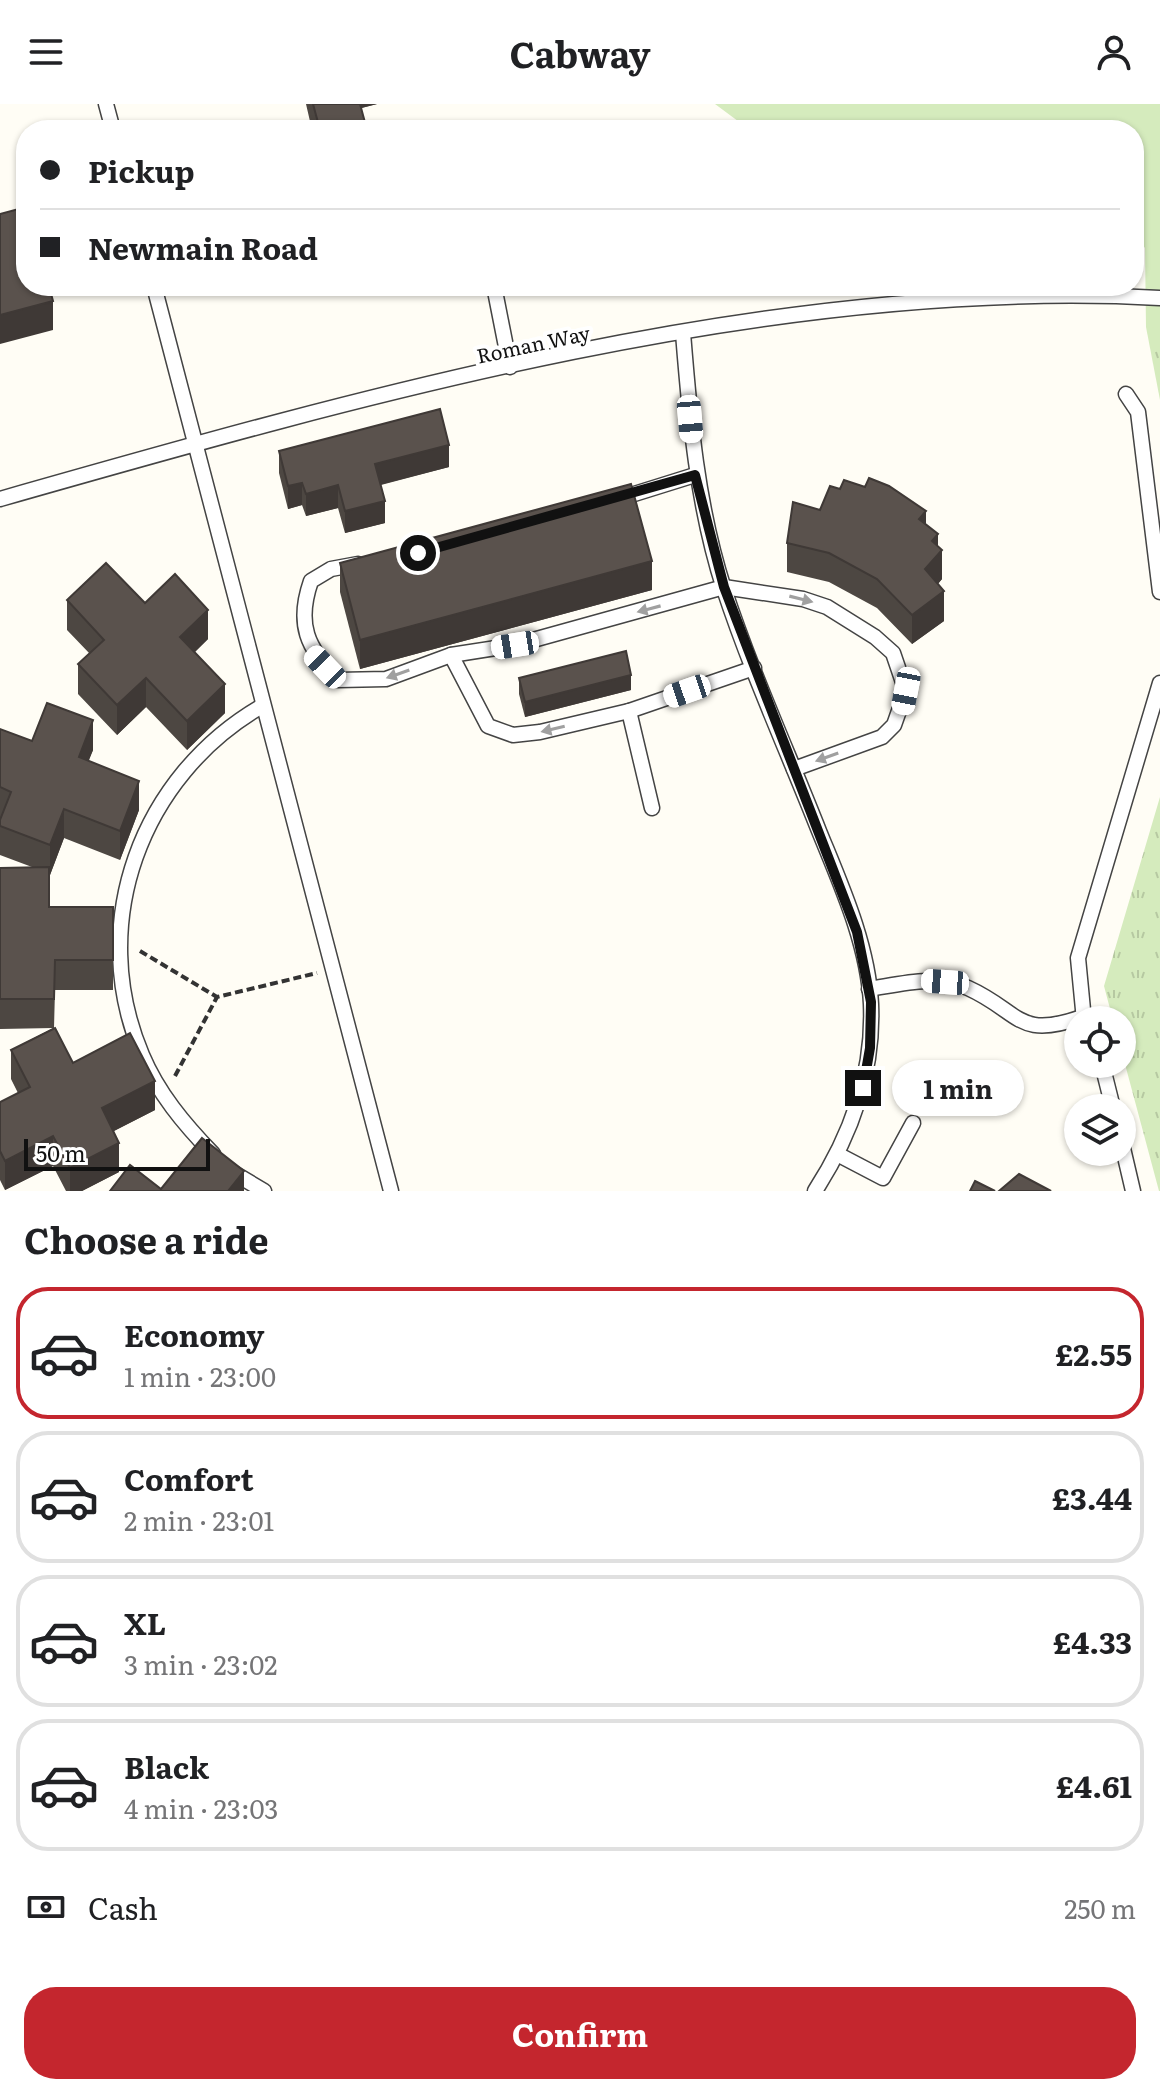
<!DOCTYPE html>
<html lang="en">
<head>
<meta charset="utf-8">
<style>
	:root { --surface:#fff; --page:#f2f2f2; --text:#202124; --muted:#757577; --line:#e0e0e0; --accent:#c4262e }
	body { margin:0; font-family:Literata,serif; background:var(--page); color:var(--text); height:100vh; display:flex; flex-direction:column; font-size:30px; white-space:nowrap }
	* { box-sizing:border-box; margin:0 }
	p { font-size:26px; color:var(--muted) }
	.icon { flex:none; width:44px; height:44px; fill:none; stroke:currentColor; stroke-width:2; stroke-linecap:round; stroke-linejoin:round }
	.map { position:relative; height:1087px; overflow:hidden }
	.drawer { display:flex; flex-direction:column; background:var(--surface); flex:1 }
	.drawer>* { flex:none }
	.hud { position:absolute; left:16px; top:16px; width:1128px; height:176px; border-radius:32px; box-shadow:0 2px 6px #0004; display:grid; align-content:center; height:176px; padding:0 24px; background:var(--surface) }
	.tools { position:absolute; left:1064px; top:902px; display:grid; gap:16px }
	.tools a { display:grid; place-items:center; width:72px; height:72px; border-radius:50%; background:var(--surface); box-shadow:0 2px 6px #0004; font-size:40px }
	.scale { position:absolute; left:24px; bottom:20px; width:186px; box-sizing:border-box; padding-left:8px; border:4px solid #111; border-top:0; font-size:22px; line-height:28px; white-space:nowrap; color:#111; -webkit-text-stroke:6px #fff; paint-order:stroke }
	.end { position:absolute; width:36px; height:36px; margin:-18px; border:10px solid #111; background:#fff; box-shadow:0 0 0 4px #fff }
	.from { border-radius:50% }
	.bubble { position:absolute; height:56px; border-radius:28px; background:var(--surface); box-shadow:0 2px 6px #0004; font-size:26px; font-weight:700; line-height:56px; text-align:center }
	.car { position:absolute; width:24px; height:48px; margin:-24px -12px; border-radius:10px; box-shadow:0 0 6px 2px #0007; background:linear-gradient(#fff 24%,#345 0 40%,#fff 0 76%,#345 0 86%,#fff 0) }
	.hud b { display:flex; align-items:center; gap:28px; height:76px; font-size:30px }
	.hud b+b { border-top:2px solid var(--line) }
	.hud i { width:20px; height:20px; background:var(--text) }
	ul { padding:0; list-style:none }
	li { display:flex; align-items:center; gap:24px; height:132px; margin:0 16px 12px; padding:0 8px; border:4px solid var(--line); border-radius:32px }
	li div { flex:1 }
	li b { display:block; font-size:30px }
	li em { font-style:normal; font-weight:700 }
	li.on { border-color:var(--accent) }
	li>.icon { width:72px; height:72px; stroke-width:1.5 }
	h2 { padding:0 24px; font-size:36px; line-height:96px }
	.pay { display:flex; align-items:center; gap:20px; height:88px; padding:0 24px; font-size:30px }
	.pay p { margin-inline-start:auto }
	.action { display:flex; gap:16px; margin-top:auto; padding:16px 24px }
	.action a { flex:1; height:92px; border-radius:32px; background:var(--accent); color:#fff; font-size:32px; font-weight:700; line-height:92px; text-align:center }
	header { display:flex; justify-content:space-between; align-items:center; height:104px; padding:0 24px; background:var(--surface); font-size:36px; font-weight:700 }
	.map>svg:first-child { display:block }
	.grass { fill:url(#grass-tufts) }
	.park { fill:#d5ebbd }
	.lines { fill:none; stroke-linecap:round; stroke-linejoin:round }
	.service-casing { stroke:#444; stroke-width:17 }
	.path { stroke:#333; stroke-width:4; stroke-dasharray:8 4; stroke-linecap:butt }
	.service { stroke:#fff; stroke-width:14 }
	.wall { fill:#4d4742 }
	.shaded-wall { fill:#3f3936 }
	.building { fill:#5a524d; stroke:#3f3936; stroke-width:2 }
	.oneway { fill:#a0a0a0 }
	.route { stroke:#111; stroke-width:10 }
	.labels { text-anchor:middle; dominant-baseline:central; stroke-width:8; stroke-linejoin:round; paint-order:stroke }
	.street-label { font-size:20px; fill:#111; stroke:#fff }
</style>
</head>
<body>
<header><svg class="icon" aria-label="menu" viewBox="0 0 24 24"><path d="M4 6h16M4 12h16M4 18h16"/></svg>Cabway<svg class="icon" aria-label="person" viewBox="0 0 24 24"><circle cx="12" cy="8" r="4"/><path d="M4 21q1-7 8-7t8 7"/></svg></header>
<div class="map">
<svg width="1160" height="1087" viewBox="0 0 1160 1087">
	<defs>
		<pattern id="grass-tufts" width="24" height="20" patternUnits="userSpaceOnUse" patternTransform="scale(2)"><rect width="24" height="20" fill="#d5ebbd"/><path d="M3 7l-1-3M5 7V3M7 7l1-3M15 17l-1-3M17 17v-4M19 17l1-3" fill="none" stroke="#b6c8a1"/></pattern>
	</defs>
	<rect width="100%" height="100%" fill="#fffdf5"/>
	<g class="grass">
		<path d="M1160,222V296L1146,223Z"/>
		<path d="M1160,693V1087H1159L1122,949V916H1113L1104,882Z"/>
	</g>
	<path class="park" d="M715,0H1160V224L1146,223L1145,144L1134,129V26H750Z"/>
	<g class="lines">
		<defs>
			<g id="service">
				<path d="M106,0L113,26"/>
				<path d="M154,182L391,1087"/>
				<path d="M494,182L510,263"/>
				<path d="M683,229C690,316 697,401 724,485C751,567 787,646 819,727C841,781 868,840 871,900C874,969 852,1030 815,1087"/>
				<path d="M1126,290L1138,308L1160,488"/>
				<path d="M0,395C365,291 779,173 1160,194"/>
				<path d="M615,396L695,371"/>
				<path d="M358,460L331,465L311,477C296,520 307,544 338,576L386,575L451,551L515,541L724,483L803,495L827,503L875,533L893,549L906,587L894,621L882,633L794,665"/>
				<path d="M451,551L488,622L513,631L540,628L629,607L754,564"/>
				<path d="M629,607L652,704"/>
				<path d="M869,885C901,880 936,870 968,884C1021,908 1017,936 1082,913"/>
				<path d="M1084,916L1078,854L1160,579"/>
				<path d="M1102,960L1113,1004"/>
				<path d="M1122,1040L1133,1087"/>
				<path d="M213,1050C184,1020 158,989 142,951C86,819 141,672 262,602"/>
				<path d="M839,1051L883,1074L913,1019"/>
				<path d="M227,1065L264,1087"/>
			</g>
		</defs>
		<use href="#service" class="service-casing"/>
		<g class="path">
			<path d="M140,847L217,893"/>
			<path d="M175,972L217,893L317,869"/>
		</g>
		<use href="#service" class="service"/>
	</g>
	<g class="wall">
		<path d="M306,0H377L361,4L367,26H312Z"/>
		<path d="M279,347L449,363L381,381L385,419L345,429L338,404L306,412L302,401L288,405L279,369Z"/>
		<path d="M820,406L926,420L938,442L942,475L938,480L944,517L912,540L877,504L829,478L787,468V439Z"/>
		<path d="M340,459L652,486L360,565L340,488Z"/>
		<path d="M67,496L145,499L208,535L195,548L225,609L187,646L146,603L117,631L78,590V560L90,550L67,526Z"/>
		<path d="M519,574L631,586L525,613L519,590Z"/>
		<path d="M0,625L32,637L93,646L88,657L139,706L120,756L64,734L50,771L49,770V803H113V886H55L54,924L73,959L155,1006L114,1027L119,1068L82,1087H66L53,1062L5,1086L0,1076V998L18,989L11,975V946L53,924L0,925V764L32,763L0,751V716L1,713H0Z"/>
	</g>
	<g class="shaded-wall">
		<path d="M354,0H377L354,6Z"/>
		<path d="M53,197V226L0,240V211Z"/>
		<path d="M449,341V363L375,382V360Z"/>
		<path d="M302,379V401L288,405V382Z"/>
		<path d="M338,381V404L306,412V390Z"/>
		<path d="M385,397V419L345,429V407Z"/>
		<path d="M926,407V436L919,415Z"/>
		<path d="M938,430V450L942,446V475L925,494V465L932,437Z"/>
		<path d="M652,457V486L360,565V536Z"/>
		<path d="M944,487V517L912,540V511Z"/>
		<path d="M208,506V535L180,562V533Z"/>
		<path d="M631,571V586L525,613V598Z"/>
		<path d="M146,574V603L117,631V601Z"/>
		<path d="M225,580V609L187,646V617Z"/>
		<path d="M93,616V646L79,682V653Z"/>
		<path d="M139,677V706L120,756V727Z"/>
		<path d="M64,705V734L50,771V741Z"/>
		<path d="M155,977V1006L102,1033V1004Z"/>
		<path d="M53,1032V1062L5,1086V1057Z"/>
		<path d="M119,1039V1068L82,1087H70V1064Z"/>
		<path d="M244,1067V1087H228Z"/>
	</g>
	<g class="building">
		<path d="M313,0H360L367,26H320Z"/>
		<path d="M26,103V182H49L53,197L0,211V110Z"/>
		<path d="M440,305L449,341L375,360L385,397L345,407L338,381L306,390L302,379L288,382L279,347Z"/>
		<path d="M869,374L889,382L926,407L919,415L938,430L932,437L942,446L925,465L944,487L912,511L877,475L829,449L787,439L793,398L820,406L830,382L840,385L844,376L865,383Z"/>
		<path d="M631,380L652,457L360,536L340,459Z"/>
		<path d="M106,459L145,499L175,470L208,506L180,533L225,580L187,617L146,574L117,601L78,560L104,536L67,496Z"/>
		<path d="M626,547L631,571L525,598L519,574Z"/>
		<path d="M47,599L93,616L79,653L139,677L120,727L64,705L50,741L0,722V716L11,688L0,683V625L32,637Z"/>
		<path d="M49,763V803H113V856H55L54,895H0V764Z"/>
		<path d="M55,924L73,959L130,929L155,977L102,1004L119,1039L70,1064L53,1032L5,1057L0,1047V998L30,983L11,946Z"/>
		<path d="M202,1034L244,1067L228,1087H110L130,1061L161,1085Z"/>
		<path d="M1019,1070L1051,1087H999Z"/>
		<path d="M975,1077L995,1087H970Z"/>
	</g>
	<defs><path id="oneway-solid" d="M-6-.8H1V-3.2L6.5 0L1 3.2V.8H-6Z" transform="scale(2)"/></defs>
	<g class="oneway">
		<use href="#oneway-solid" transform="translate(801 495) rotate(14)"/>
		<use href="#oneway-solid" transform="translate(649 505) rotate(165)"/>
		<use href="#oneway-solid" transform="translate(398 570) rotate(161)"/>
		<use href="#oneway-solid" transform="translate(553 625) rotate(167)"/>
		<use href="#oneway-solid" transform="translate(827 653) rotate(160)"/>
	</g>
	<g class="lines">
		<path class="route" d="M418,449L695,371L724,483L857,828L871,898L870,944L863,984"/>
	</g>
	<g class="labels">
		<g class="street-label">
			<text transform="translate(533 239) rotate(-12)">Roman Way</text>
		</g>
	</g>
</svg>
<div class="tools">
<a><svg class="icon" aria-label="locate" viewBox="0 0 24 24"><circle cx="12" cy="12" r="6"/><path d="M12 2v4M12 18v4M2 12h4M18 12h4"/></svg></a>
<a><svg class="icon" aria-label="layers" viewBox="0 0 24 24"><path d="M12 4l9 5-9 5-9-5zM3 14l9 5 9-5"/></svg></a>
</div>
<div class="scale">50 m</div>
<i class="end from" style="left:418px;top:449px"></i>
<i class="end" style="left:863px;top:984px"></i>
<div class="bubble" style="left:892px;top:956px;width:132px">1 min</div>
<i class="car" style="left:690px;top:315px;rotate:175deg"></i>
<i class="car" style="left:515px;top:541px;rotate:261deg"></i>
<i class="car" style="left:325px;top:563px;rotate:316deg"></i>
<i class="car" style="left:687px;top:587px;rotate:251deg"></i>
<i class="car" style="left:906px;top:587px;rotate:191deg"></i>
<i class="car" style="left:945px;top:878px;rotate:274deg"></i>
<div class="hud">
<b><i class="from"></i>Pickup</b>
<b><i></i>Newmain Road</b>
</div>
</div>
<section class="drawer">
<h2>Choose a ride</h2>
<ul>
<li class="on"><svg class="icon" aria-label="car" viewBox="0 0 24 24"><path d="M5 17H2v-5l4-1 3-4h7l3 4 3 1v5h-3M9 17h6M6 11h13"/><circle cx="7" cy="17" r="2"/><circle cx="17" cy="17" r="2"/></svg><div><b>Economy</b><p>1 min · 23:00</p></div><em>£2.55</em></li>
<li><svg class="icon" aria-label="car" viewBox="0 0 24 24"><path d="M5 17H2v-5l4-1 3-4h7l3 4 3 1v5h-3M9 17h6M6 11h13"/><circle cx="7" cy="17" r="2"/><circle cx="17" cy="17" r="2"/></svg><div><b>Comfort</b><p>2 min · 23:01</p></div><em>£3.44</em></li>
<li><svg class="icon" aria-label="car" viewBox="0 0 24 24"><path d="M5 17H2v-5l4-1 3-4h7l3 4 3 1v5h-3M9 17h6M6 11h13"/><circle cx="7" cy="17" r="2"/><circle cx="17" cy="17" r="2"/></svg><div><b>XL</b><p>3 min · 23:02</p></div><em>£4.33</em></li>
<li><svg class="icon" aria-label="car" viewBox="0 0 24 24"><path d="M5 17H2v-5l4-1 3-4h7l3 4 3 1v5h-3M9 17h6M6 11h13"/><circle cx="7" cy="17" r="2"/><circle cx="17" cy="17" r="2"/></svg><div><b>Black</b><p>4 min · 23:03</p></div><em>£4.61</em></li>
</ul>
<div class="pay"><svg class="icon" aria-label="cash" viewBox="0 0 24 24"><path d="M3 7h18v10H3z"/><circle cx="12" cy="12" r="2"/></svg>Cash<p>250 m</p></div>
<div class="action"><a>Confirm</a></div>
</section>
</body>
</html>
